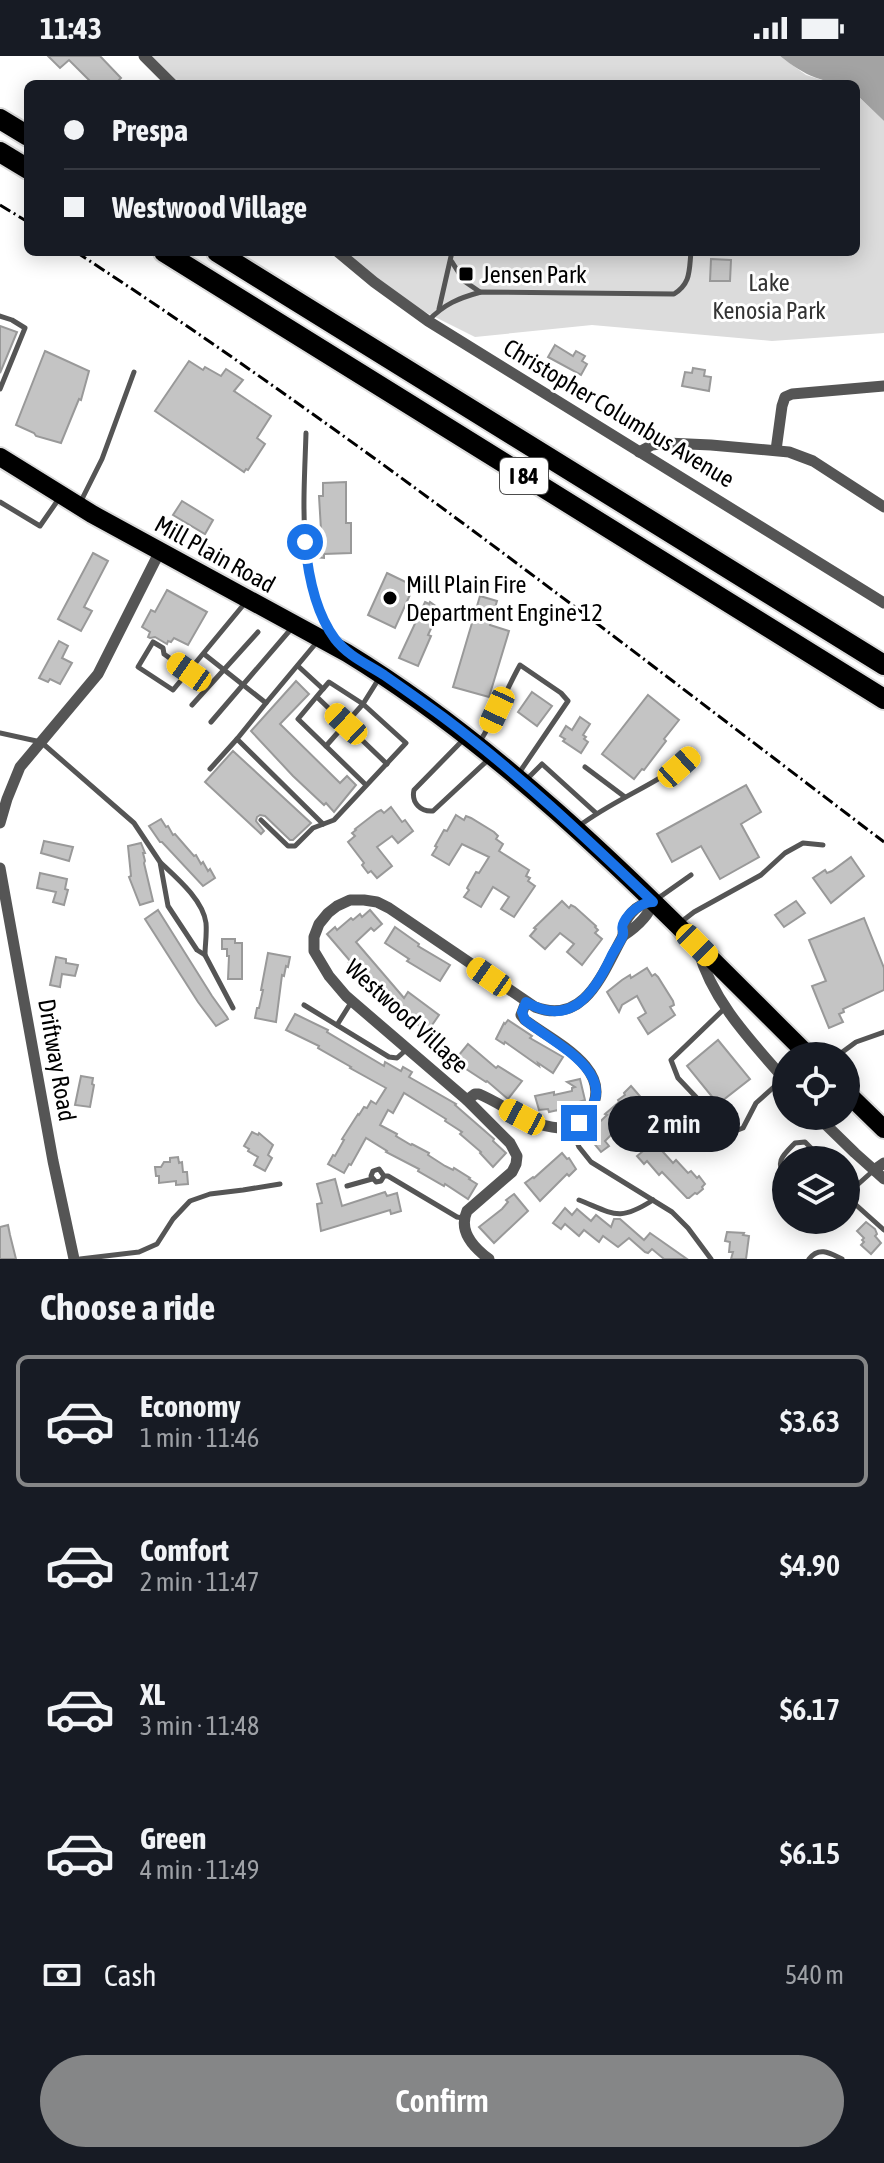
<!DOCTYPE html>
<html lang="en">
<head>
<meta charset="utf-8">
<style>
	:root { --surface:#171b24; --page:#20242c; --text:#f1f3f6; --muted:#9ea1a6; --line:#363941; --accent:#858687 }
	body { margin:0; font-family:"Asap Condensed",sans-serif; background:var(--page); color:var(--text); height:100vh; display:flex; flex-direction:column; font-size:30px; white-space:nowrap }
	* { box-sizing:border-box; margin:0 }
	p { font-size:26px; color:var(--muted) }
	.icon { flex:none; width:44px; height:44px; fill:none; stroke:currentColor; stroke-width:2; stroke-linecap:round; stroke-linejoin:round }
	.map { position:relative; height:1203px; overflow:hidden }
	.sheet { display:flex; flex-direction:column; background:var(--surface); flex:1 }
	.sheet>* { flex:none }
	.hud { position:absolute; left:24px; top:24px; width:836px; height:176px; border-radius:12px; box-shadow:0 4px 20px #0003; display:grid; align-content:center; height:176px; padding:0 40px; background:var(--surface) }
	.fabs { position:absolute; left:772px; top:986px; display:grid; gap:16px }
	.fabs a { display:grid; place-items:center; width:88px; height:88px; border-radius:50%; background:var(--surface); box-shadow:0 4px 20px #0003; font-size:40px }
	.end { position:absolute; width:36px; height:36px; margin:-18px; border:10px solid #1a73e8; background:#fff; box-shadow:0 0 0 4px #fff }
	.from { border-radius:50% }
	.bubble { position:absolute; height:56px; border-radius:28px; background:var(--surface); box-shadow:0 4px 20px #0003; font-size:26px; font-weight:600; line-height:56px; text-align:center }
	.car { position:absolute; width:24px; height:48px; margin:-24px -12px; border-radius:10px; box-shadow:0 0 6px 2px #0007; background:linear-gradient(#f5c518 24%,#345 0 40%,#f5c518 0 76%,#345 0 86%,#f5c518 0) }
	.hud b { display:flex; align-items:center; gap:28px; height:76px; font-size:30px }
	.hud b+b { border-top:2px solid var(--line) }
	.hud i { width:20px; height:20px; background:var(--text) }
	ul { padding:0; list-style:none }
	li { display:flex; align-items:center; gap:24px; height:132px; margin:0 16px 12px; padding:0 24px; border:4px solid transparent; border-radius:12px }
	li div { flex:1 }
	li b { display:block; font-size:30px }
	li em { font-style:normal; font-weight:600 }
	li.selected { border-color:var(--accent) }
	li>.icon { width:72px; height:72px; stroke-width:1.5 }
	h2 { padding:0 40px; font-size:36px; line-height:96px }
	.pay { display:flex; align-items:center; gap:20px; height:88px; padding:0 40px; font-size:30px }
	.pay p { margin-inline-start:auto }
	.button { display:flex; gap:16px; margin-top:auto; padding:16px 40px }
	.button a { flex:1; height:92px; border-radius:48px; background:var(--accent); color:#fff; font-size:32px; font-weight:600; line-height:92px; text-align:center }
	.status { display:flex; justify-content:space-between; align-items:center; height:56px; padding:0 40px; background:var(--surface); direction:ltr }
	.status svg { height:22px; fill:currentColor }
	.map>svg:first-child { display:block }
	.green { fill:#dcdcdc }
	.water { fill:#a3a3a3 }
	.building { fill:#c4c4c4; stroke:#999; stroke-width:2 }
	.lines { fill:none; stroke-linecap:round; stroke-linejoin:round }
	.primary-casing { stroke:#dbdbdb; stroke-width:22 }
	.motorway-casing { stroke:#dbdbdb; stroke-width:24 }
	.service { stroke:#555; stroke-width:5 }
	.minor { stroke:#555; stroke-width:11 }
	.primary { stroke:#000; stroke-width:18 }
	.motorway { stroke:#000; stroke-width:20 }
	.rail { stroke:#000; stroke-width:3; stroke-dasharray:12 4 2 4; stroke-linecap:butt }
	.route { stroke:#1a73e8; stroke-width:10 }
	.poi-dot { fill:#000; stroke:#fff; stroke-width:3 }
	.labels { text-anchor:middle; dominant-baseline:central; stroke-width:6; stroke-linejoin:round; paint-order:stroke }
	.shield { fill:#fff; stroke:#4c4c4c; stroke-width:2 }
	.shield-label { font-size:22px; font-weight:bold; fill:#000 }
	.poi-label { font-size:24px; fill:#000; stroke:#fff; text-anchor:start }
	.park-label { font-size:24px; fill:#333; stroke:#fff }
	.street-label { font-size:24px; fill:#000; stroke:#fff }
</style>
</head>
<body>
<div class="status"><b>11:43</b><svg viewBox="0 0 49 12"><path d="M0 12V9h3v3zM5 12V6h3v6zM10 12V3h3v9zM15 12V0h3v12zM26 1h20v11H26zM47 4h2v5h-2z"/></svg></div>
<div class="map">
<svg width="884" height="1203" viewBox="0 0 884 1203">
	<rect width="100%" height="100%" fill="#fff"/>
	<g class="green">
		<path d="M145,0H780L806,19L835,28H171Z"/>
		<path d="M856,38L884,65V277L772,285L592,269L475,281L409,248L333,196H856Z"/>
	</g>
	<path class="water" d="M780,0H884V65L856,38V28C824,28 805,20 780,0Z"/>
	<g class="building">
		<path d="M48,0H100L121,22L115,28H93L69,4L60,12Z"/>
		<path d="M711,203L731,204L730,225H710Z"/>
		<path d="M0,270L17,276L0,317Z"/>
		<path d="M555,289L573,300L576,295L585,300L582,305L587,308L581,319L548,301Z"/>
		<path d="M45,295L89,315L81,344L79,343L61,387L36,380L34,377L16,369Z"/>
		<path d="M189,305L203,314L205,311L221,320L226,313L243,324L234,335L271,360L257,382L265,388L248,414L246,413L244,416L155,355Z"/>
		<path d="M693,312L705,314L704,320L711,321L709,335L682,330L685,316L692,317Z"/>
		<path d="M346,426V467H351V497L324,498V502L314,501V475L321,474L319,440H323V427Z"/>
		<path d="M182,445L213,464L205,478L173,459Z"/>
		<path d="M93,497L108,505L84,551L92,555L81,575L58,563Z"/>
		<path d="M387,517L414,530L395,572L368,559Z"/>
		<path d="M167,534L207,556L188,589L174,582L171,586L168,585L167,588L155,581L150,582L148,581L150,576L142,571L151,554L155,556Z"/>
		<path d="M480,540L497,545L490,569L509,575L489,641L453,631Z"/>
		<path d="M425,546L429,548L430,546L440,553L428,579L431,580L418,610L399,602Z"/>
		<path d="M59,585L68,590L62,602L72,607L60,628L50,623L48,626L39,622Z"/>
		<path d="M296,625L309,638L280,668L340,727L347,720L356,729L334,756L326,747L324,749L293,720L251,675Z"/>
		<path d="M532,636L552,650L537,670L518,656Z"/>
		<path d="M648,639L679,664L664,683L666,685L644,714L642,713L634,723L602,698Z"/>
		<path d="M580,661L590,668L583,679L586,681L584,683L588,686L581,697L563,685L565,683L560,680L566,670L572,674Z"/>
		<path d="M233,695L311,767L293,784H290L265,760L260,759L257,761L256,765L264,775L261,778L205,726Z"/>
		<path d="M746,729L761,756L741,768L759,801L720,823L701,790L672,806L657,778Z"/>
		<path d="M391,751L402,766L405,764L413,775L398,787L392,780L377,791L392,810L377,822L371,815L368,817L362,809L364,807L348,786L355,780L352,777L356,774L355,773L377,756L381,754L384,757Z"/>
		<path d="M456,759L464,764L466,760L471,762L494,776L498,780L496,783L503,788L499,795L529,814L526,820L530,822L528,825L535,830L514,861L501,853L509,841L493,831L481,851L464,841L469,834L467,832L476,816L479,817L489,801L462,788L449,809L432,799L437,791L435,790L444,774L447,775Z"/>
		<path d="M161,763L166,771L168,770L173,779L175,778L194,800L196,799L201,808L203,806L208,815L210,813L215,822L203,830L162,786H160L149,770Z"/>
		<path d="M44,785L73,791L69,805L41,797Z"/>
		<path d="M141,787L145,797H143L145,805L144,807L153,845L140,849L129,821L131,820L128,790Z"/>
		<path d="M851,801L864,820L831,847L813,822L825,814L827,817L832,815Z"/>
		<path d="M40,817L67,823L65,833L68,834L64,849L53,846L56,836L37,832Z"/>
		<path d="M562,845L569,852L571,849L575,851L596,870L595,871L598,874L595,877L602,883L582,909L567,896L574,888L560,877L545,893L530,880L536,873L534,872Z"/>
		<path d="M796,845L805,857L784,871L775,859Z"/>
		<path d="M158,854L212,940L227,961L228,963L216,970L198,946L145,863Z"/>
		<path d="M370,854L382,868L374,875L371,872L356,886L404,942L408,936L439,959L428,975L395,955L400,947L387,938L380,944L355,917L356,915L349,907L351,906L327,878L335,871L337,874L351,862L353,864L360,858L362,861Z"/>
		<path d="M864,862L884,912V934L843,953L844,956L839,958L843,966L829,972L812,930L826,925L809,884Z"/>
		<path d="M395,871L419,888L418,890L450,909L440,925L407,905L409,903L385,887Z"/>
		<path d="M222,883H235V887H242V923H228L229,900H227V893H222Z"/>
		<path d="M268,897L290,901L288,911L286,910L284,920L282,919L276,966L255,962L257,952H259L263,934H261Z"/>
		<path d="M56,901L66,903V907L78,909L75,920L62,918L60,931L50,929Z"/>
		<path d="M647,912L652,920L655,918L658,921L673,945L674,949L670,951L675,959L648,978L638,962L646,957L637,940L622,949L619,956L607,936L622,924L630,919L631,922Z"/>
		<path d="M295,958L328,974L327,976L384,1010L385,1006L401,1015L403,1011L412,1016L409,1021L456,1048L455,1049L494,1083L493,1085L506,1097L493,1111L480,1097L481,1096L460,1078L462,1076L445,1065L446,1063L404,1037L393,1057L388,1054L380,1069L397,1078L396,1080L411,1089L412,1088L429,1097L428,1099L445,1110L453,1114L454,1112L470,1122L469,1123L477,1128L468,1143L445,1128L444,1130L418,1115L419,1113L386,1096L387,1095L366,1082L351,1109L349,1108L344,1117L328,1108L333,1099L335,1100L344,1084L342,1083L358,1058L359,1059L364,1051L367,1052L371,1045L376,1048L386,1032L350,1012L351,1011L318,992L319,990L286,974Z"/>
		<path d="M508,964L532,980L530,982L563,1001L553,1017L538,1007L539,1010L505,986L504,988L496,983L504,967L505,968Z"/>
		<path d="M718,984L750,1023L718,1048L687,1010Z"/>
		<path d="M468,988L496,1012L498,1010L522,1025L508,1043L487,1025L486,1026L454,1005Z"/>
		<path d="M81,1020L93,1022L92,1028L94,1029L90,1051L75,1049Z"/>
		<path d="M580,1023L585,1044L576,1047L577,1053L558,1057V1054L549,1056L548,1053L539,1054L535,1040L554,1036V1039L572,1035V1032L575,1031L567,1026Z"/>
		<path d="M631,1030L646,1047L631,1059L605,1085L609,1090L601,1096L587,1079L588,1077L607,1059L605,1058L619,1046L618,1044L625,1039L624,1037Z"/>
		<path d="M252,1076L258,1079L259,1077L273,1089L268,1099L272,1102L265,1115L254,1109L258,1101L248,1095L249,1093L244,1090Z"/>
		<path d="M654,1086L673,1107L676,1104L688,1117L691,1115L697,1122L699,1120L705,1128L702,1131L703,1133L697,1138L695,1137L689,1142H687L662,1116L659,1119L647,1105L644,1108L637,1100Z"/>
		<path d="M562,1097L567,1103L569,1102L576,1113L569,1120L567,1118L540,1145L525,1127L533,1121L534,1122Z"/>
		<path d="M178,1101L179,1107L182,1106L183,1116H187L188,1128L176,1129V1125L159,1127V1120H156L155,1111H161L164,1106H170V1102Z"/>
		<path d="M335,1123L342,1150L385,1136L387,1140L397,1137L401,1155L391,1158L390,1154L321,1175L317,1148L322,1147L317,1128Z"/>
		<path d="M514,1138L528,1155L494,1187L479,1171L502,1153L508,1146L506,1144Z"/>
		<path d="M565,1152L572,1159L577,1153L591,1165L596,1159L611,1171L614,1163H620L644,1184L650,1177L687,1203H664L652,1193L648,1197L645,1196L629,1182L618,1191L603,1180L599,1186L584,1174L579,1180L565,1168L561,1173L553,1167Z"/>
		<path d="M866,1166L875,1173L877,1178L875,1180L881,1187L871,1198L861,1189L864,1186L862,1184L864,1182L857,1175Z"/>
		<path d="M8,1169L10,1179L16,1203H0V1171Z"/>
		<path d="M727,1176L744,1177L743,1179L749,1180L746,1203H731L733,1196H729L730,1186L725,1185Z"/>
	</g>
	<g class="lines">
		<defs>
			<g id="primary">
				<path d="M0,401L92,458L347,597C522,704 664,857 809,1000"/>
				<path d="M846,1036L884,1073"/>
			</g>
			<g id="motorway">
				<path d="M0,63L28,80"/>
				<path d="M0,96L28,113"/>
				<path d="M164,196L884,643"/>
				<path d="M217,196L884,609"/>
			</g>
		</defs>
		<use href="#primary" class="primary-casing"/>
		<use href="#motorway" class="motorway-casing"/>
		<g class="service">
			<path d="M452,206L464,225L480,236"/>
			<path d="M439,253L452,196"/>
			<path d="M0,260L12,264L25,272L0,333"/>
			<path d="M428,265C444,248 459,242 481,236L674,238C691,227 689,215 691,196"/>
			<path d="M306,377C304,446 296,521 335,583"/>
			<path d="M81,445L102,403L134,316"/>
			<path d="M0,446L40,470L58,444"/>
			<path d="M204,598L266,647L317,586"/>
			<path d="M298,610L323,633L329,626L363,648L378,624"/>
			<path d="M189,616L164,598L163,592L153,586L138,611L173,634L245,547"/>
			<path d="M323,633L298,663L366,729"/>
			<path d="M317,641L387,708"/>
			<path d="M266,647L237,683L323,768"/>
			<path d="M192,649L258,576"/>
			<path d="M211,666L291,573"/>
			<path d="M0,677L41,686L134,767L160,806L168,850L197,894L205,899L233,952"/>
			<path d="M464,683L414,734C411,747 421,756 433,755L489,703"/>
			<path d="M480,685C496,661 506,634 520,609L561,637L568,645L519,717"/>
			<path d="M585,711L625,741"/>
			<path d="M210,713L237,683"/>
			<path d="M527,723L542,708L596,757"/>
			<path d="M261,764L288,790H295L313,772L334,764L406,687L363,648L326,690"/>
			<path d="M579,770C616,742 661,727 695,697"/>
			<path d="M161,807C177,822 203,844 206,867C207,878 205,889 205,899"/>
			<path d="M657,843L691,819"/>
			<path d="M681,866L694,856L761,819L785,797L803,787L823,789"/>
			<path d="M304,949L389,1001L397,1002L407,993"/>
			<path d="M725,952L671,1004L678,1022L730,1077L743,1072L756,1047L784,1022"/>
			<path d="M337,969L352,945"/>
			<path d="M837,1000L856,986L884,976"/>
			<path d="M571,1072L579,1091L591,1106L672,1156L688,1172L711,1203"/>
			<path d="M384,1120L381,1125L376,1126L371,1120L373,1115L379,1113L384,1120H388L457,1161L463,1162"/>
			<path d="M786,1122C774,1106 783,1099 795,1087L805,1086L823,1104"/>
			<path d="M846,1127L852,1133"/>
			<path d="M347,1130L372,1123"/>
			<path d="M846,1139L874,1114"/>
			<path d="M846,1140L884,1174"/>
			<path d="M579,1144C614,1158 619,1166 653,1144"/>
			<path d="M80,1203L139,1196L157,1188L173,1163L190,1145L210,1138L243,1134L280,1128"/>
			<path d="M809,1203C819,1190 830,1197 842,1203"/>
		</g>
		<g class="minor">
			<path d="M144,0L172,28"/>
			<path d="M338,196L374,226L428,265L884,547"/>
			<path d="M776,394L782,350L785,341L792,338L884,330"/>
			<path d="M639,396L652,389L667,387L711,389L789,396L813,405L884,451"/>
			<path d="M0,767L7,743L20,711L98,618L160,495"/>
			<path d="M0,812L53,1105L74,1203"/>
			<path d="M623,880C622,863 636,847 653,846"/>
			<path d="M698,893C712,945 751,985 786,1025"/>
			<path d="M467,1044L475,1038H479C505,1049 529,1070 559,1072C572,1073 583,1066 590,1055C616,1013 551,984 525,964L521,959L526,946"/>
			<path d="M817,1060L855,1097L884,1123"/>
			<path d="M874,1114L884,1107"/>
			<path d="M489,1203C474,1192 458,1175 467,1155L512,1116L516,1108L517,1100L510,1087L467,1044L346,940L329,920L314,895V881L319,868L328,857L337,850L350,844H364L377,846L389,852L535,951C586,970 603,915 623,880C635,872 649,860 653,846"/>
		</g>
		<use href="#primary" class="primary"/>
		<use href="#motorway" class="motorway"/>
		<g class="rail">
			<path d="M0,149L28,166"/>
			<path d="M76,196C355,378 618,584 884,786"/>
		</g>
	</g>
	<g class="lines">
		<path class="route" d="M305,486C308,519 315,556 335,583C348,600 367,608 384,619C404,633 424,647 443,661C518,717 586,782 653,846C642,846 629,856 624,866C620,873 624,871 623,879C621,886 614,894 611,901C594,938 570,972 526,946L522,956L525,964C556,989 629,1021 579,1067"/>
	</g>
	<g class="poi-dot">
		<rect x="458" y="210" width="16" height="16" rx="4"/>
		<circle cx="390" cy="542" r="8"/>
	</g>
	<g class="labels">
		<rect class="shield" x="500" y="402" width="48" height="36" rx="6"/>
		<g class="shield-label">
			<text x="524" y="420">I 84</text>
		</g>
		<g class="poi-label">
			<text x="482" y="218">Jensen Park</text>
			<text x="406" y="528">Mill Plain Fire<tspan x="406" dy="28">Department Engine 12</tspan></text>
		</g>
		<g class="park-label">
			<text x="769" y="226">Lake<tspan x="769" dy="28">Kenosia Park</tspan></text>
		</g>
		<g class="street-label">
			<text transform="translate(619 357) rotate(31)">Christopher Columbus Avenue</text>
			<text transform="translate(215 498) rotate(29)">Mill Plain Road</text>
			<text transform="translate(407 960) rotate(42)">Westwood Village</text>
			<text transform="translate(57 1004) rotate(80)">Driftway Road</text>
		</g>
	</g>
</svg>
<div class="fabs">
<a><svg class="icon" aria-label="locate" viewBox="0 0 24 24"><circle cx="12" cy="12" r="6"/><path d="M12 2v4M12 18v4M2 12h4M18 12h4"/></svg></a>
<a><svg class="icon" aria-label="layers" viewBox="0 0 24 24"><path d="M12 4l9 5-9 5-9-5zM3 14l9 5 9-5"/></svg></a>
</div>
<i class="end from" style="left:305px;top:486px"></i>
<i class="end" style="left:579px;top:1067px"></i>
<div class="bubble" style="left:608px;top:1040px;width:132px">2 min</div>
<i class="car" style="left:189px;top:616px;rotate:305deg"></i>
<i class="car" style="left:497px;top:654px;rotate:205deg"></i>
<i class="car" style="left:346px;top:668px;rotate:313deg"></i>
<i class="car" style="left:679px;top:711px;rotate:48deg"></i>
<i class="car" style="left:697px;top:889px;rotate:135deg"></i>
<i class="car" style="left:489px;top:921px;rotate:305deg"></i>
<i class="car" style="left:522px;top:1061px;rotate:298deg"></i>
<div class="hud">
<b><i class="from"></i>Prespa</b>
<b><i></i>Westwood Village</b>
</div>
</div>
<section class="sheet">
<h2>Choose a ride</h2>
<ul>
<li class="selected"><svg class="icon" aria-label="car" viewBox="0 0 24 24"><path d="M5 17H2v-5l4-1 3-4h7l3 4 3 1v5h-3M9 17h6M6 11h13"/><circle cx="7" cy="17" r="2"/><circle cx="17" cy="17" r="2"/></svg><div><b>Economy</b><p>1 min · 11:46</p></div><em>$3.63</em></li>
<li><svg class="icon" aria-label="car" viewBox="0 0 24 24"><path d="M5 17H2v-5l4-1 3-4h7l3 4 3 1v5h-3M9 17h6M6 11h13"/><circle cx="7" cy="17" r="2"/><circle cx="17" cy="17" r="2"/></svg><div><b>Comfort</b><p>2 min · 11:47</p></div><em>$4.90</em></li>
<li><svg class="icon" aria-label="car" viewBox="0 0 24 24"><path d="M5 17H2v-5l4-1 3-4h7l3 4 3 1v5h-3M9 17h6M6 11h13"/><circle cx="7" cy="17" r="2"/><circle cx="17" cy="17" r="2"/></svg><div><b>XL</b><p>3 min · 11:48</p></div><em>$6.17</em></li>
<li><svg class="icon" aria-label="car" viewBox="0 0 24 24"><path d="M5 17H2v-5l4-1 3-4h7l3 4 3 1v5h-3M9 17h6M6 11h13"/><circle cx="7" cy="17" r="2"/><circle cx="17" cy="17" r="2"/></svg><div><b>Green</b><p>4 min · 11:49</p></div><em>$6.15</em></li>
</ul>
<div class="pay"><svg class="icon" aria-label="cash" viewBox="0 0 24 24"><path d="M3 7h18v10H3z"/><circle cx="12" cy="12" r="2"/></svg>Cash<p>540 m</p></div>
<div class="button"><a>Confirm</a></div>
</section>
</body>
</html>
